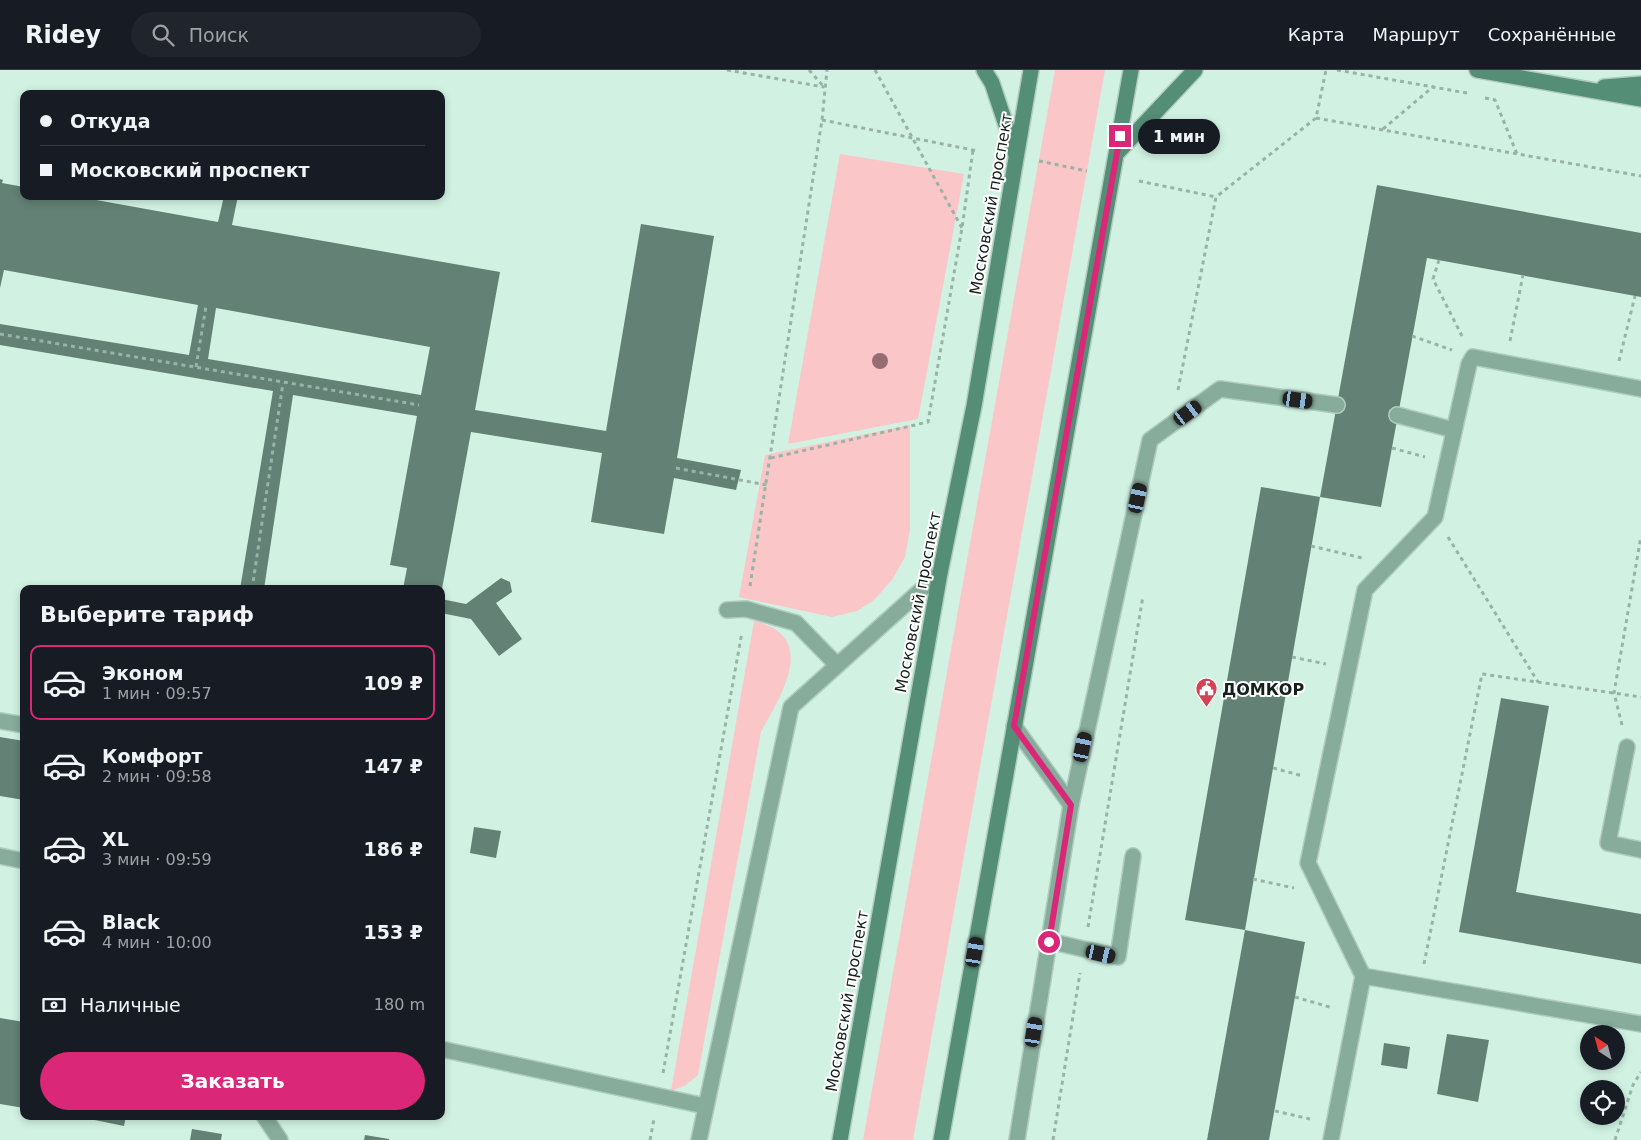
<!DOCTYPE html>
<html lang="ru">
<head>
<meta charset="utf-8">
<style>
	:root { --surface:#171b24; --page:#20242c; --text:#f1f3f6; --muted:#9ea1a6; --line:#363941; --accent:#db2777 }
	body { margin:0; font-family:"DejaVu Sans",sans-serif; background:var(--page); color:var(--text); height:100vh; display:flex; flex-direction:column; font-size:19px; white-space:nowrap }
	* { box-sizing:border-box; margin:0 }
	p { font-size:16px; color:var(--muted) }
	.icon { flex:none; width:28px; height:28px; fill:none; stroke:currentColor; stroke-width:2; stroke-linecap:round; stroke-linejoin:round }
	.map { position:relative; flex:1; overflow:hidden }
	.details { position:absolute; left:20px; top:515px; width:425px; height:535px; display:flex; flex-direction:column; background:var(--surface); border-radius:10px; box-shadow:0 2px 8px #0003 }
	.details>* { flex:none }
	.hud { position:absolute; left:20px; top:20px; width:425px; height:110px; border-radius:10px; box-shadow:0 2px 8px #0003; display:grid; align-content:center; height:110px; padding:0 20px; background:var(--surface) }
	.needle { width:32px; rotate:324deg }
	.buttons { position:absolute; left:1580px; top:955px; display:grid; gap:10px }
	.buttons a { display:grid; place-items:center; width:45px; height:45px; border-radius:50%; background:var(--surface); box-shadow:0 2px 8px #0003; font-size:25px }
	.end { position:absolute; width:22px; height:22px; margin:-11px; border:6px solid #db2777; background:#fff; box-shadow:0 0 0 2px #fff }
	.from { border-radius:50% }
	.bubble { position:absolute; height:35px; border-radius:18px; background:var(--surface); box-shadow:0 2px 8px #0003; font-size:16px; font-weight:600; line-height:35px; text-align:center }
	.car { position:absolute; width:15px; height:30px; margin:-15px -8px; border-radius:6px; box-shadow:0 0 4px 1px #0007; background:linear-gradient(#222 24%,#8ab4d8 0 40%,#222 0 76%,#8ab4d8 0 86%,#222 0) }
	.hud b { display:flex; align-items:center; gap:18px; height:48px; font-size:19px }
	.hud b+b { border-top:1px solid var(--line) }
	.hud i { width:12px; height:12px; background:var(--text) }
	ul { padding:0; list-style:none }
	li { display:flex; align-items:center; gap:15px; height:75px; margin:0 10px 8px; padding:0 10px; border:2px solid transparent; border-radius:10px }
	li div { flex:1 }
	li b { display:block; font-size:19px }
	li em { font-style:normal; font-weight:600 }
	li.active { border-color:var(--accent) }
	li>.icon { width:45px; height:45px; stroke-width:1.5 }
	h2 { padding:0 20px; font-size:22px; line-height:60px }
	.pay { display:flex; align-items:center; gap:12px; height:55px; padding:0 20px; font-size:19px }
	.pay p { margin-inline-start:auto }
	.primary-button { display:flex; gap:10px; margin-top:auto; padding:10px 20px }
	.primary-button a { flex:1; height:58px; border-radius:30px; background:var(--accent); color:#fff; font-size:20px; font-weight:600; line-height:58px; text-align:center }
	header { display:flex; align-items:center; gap:30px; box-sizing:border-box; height:70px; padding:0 25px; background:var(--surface); border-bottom:1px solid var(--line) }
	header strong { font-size:24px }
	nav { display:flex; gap:28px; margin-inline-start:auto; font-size:18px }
	.search { width:350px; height:45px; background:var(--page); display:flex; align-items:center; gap:12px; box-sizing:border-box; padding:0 18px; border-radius:28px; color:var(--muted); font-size:19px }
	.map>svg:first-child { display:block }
	.green { fill:#fbc6c7 }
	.building { fill:#638174; fill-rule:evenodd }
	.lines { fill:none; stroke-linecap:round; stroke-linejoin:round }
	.service-casing { stroke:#afccbf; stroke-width:18 }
	.minor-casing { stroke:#afccbf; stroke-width:18 }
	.secondary-casing { stroke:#afccbf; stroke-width:18 }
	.path { stroke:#98b3a7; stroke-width:3; stroke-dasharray:4 4; stroke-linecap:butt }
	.service { stroke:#87ac9c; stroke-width:15 }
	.minor { stroke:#87ac9c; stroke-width:15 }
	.secondary { stroke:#548e77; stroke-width:15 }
	.tree { fill:#976d74 }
	.route { stroke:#db2777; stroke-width:6 }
	.labels { text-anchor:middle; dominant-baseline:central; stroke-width:4; stroke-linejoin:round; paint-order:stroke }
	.street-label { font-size:16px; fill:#14201b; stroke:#fff }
	.poi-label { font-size:16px; font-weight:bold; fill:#14201b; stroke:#fff; text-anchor:start }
</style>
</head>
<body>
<header>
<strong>Ridey</strong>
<div class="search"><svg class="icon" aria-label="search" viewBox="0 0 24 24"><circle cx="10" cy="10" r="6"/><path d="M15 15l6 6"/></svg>Поиск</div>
<nav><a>Карта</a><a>Маршрут</a><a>Сохранённые</a></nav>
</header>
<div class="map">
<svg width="1641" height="1070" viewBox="0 0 1641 1070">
	<rect width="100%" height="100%" fill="#d1f2e3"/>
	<g class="green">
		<path d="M1055,0H1105L913,1070H863Z"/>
		<path d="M840,84L964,104L918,349L788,374Z"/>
		<path d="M910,355V460L905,487L892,510L874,530L857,541L832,547L739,527L765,385Z"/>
		<path d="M754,551C820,566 781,625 761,662L698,1005L686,1015L671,1021Z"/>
	</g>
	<g class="building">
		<path d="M0,109L3,110L2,113L24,117V126H74L218,152L224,126H238L232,155L500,202L475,340L606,361L641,154L714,166L677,388L741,400L736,420L674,408L664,464L591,452L602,383L471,362L442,519H403L407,498L390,495L417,346L293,325L264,519H240L273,321L0,275V254L189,285L198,235L4,200L0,218ZM216,238L430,277L421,325L208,289Z"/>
		<path d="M1377,115L1641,163V227L1427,188L1381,437L1320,427Z"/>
		<path d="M1261,417L1320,427L1245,860L1185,850Z"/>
		<path d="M501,508L510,512L512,522L496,533L522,569L499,586L471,549L441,543V529L466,534Z"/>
		<path d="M1501,628L1549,636L1516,822L1641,844V894L1459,862Z"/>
		<path d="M0,667L24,671V730L0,726Z"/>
		<path d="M474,757L501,761L496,788L470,783Z"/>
		<path d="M1245,860L1305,872L1269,1070H1207Z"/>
		<path d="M0,948L24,952V1038L0,1034Z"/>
		<path d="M1447,964L1489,970L1478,1032L1437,1024Z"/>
		<path d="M1384,973L1410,977L1407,999L1381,995Z"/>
		<path d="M75,1046H126L124,1056Z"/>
		<path d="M192,1059L222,1064L221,1070H190Z"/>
		<path d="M365,1065L389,1069V1070H364Z"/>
	</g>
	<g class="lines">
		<defs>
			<g id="service">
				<path d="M1397,345L1454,360"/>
				<path d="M727,540L746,539L796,553L837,595"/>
				<path d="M0,651L24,655"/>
				<path d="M1627,677L1608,773L1641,780"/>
				<path d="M1071,735L1150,370L1220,319L1337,335"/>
				<path d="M0,786L24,791"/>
				<path d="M1049,871L1118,887L1133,786"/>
				<path d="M1363,906L1641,954"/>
				<path d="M441,979L705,1036"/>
				<path d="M264,1046L280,1070"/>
				<path d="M1331,1070L1363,906L1308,793L1365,520L1435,447L1469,294L1473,287L1641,319"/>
			</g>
			<g id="minor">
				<path d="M1014,656L1071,735L1017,1070"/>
				<path d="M699,1070L791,637L940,503"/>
			</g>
			<g id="secondary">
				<path d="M984,0L992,13L1016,85"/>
				<path d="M1477,0L1641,29"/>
				<path d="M1604,17L1641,14"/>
				<path d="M1117,83L1195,0"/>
				<path d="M840,1070L940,503L974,336L1031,0"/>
				<path d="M941,1070L1131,0"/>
			</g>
		</defs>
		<use href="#service" class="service-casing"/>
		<use href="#minor" class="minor-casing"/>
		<use href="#secondary" class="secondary-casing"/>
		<g class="path">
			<path d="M727,0L824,17"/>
			<path d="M809,0L824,17"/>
			<path d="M875,0L962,158"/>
			<path d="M1337,0L1467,23"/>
			<path d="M1485,28L1495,30L1517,84"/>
			<path d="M1316,48L1641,106"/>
			<path d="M822,50L978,81"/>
			<path d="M1383,59L1434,16"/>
			<path d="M1039,91L1087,101"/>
			<path d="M1139,111L1216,127"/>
			<path d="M1439,190L1433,209L1462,266"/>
			<path d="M0,264L419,335"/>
			<path d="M1412,266L1452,280"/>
			<path d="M1510,271L1523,205"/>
			<path d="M1619,291L1635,226"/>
			<path d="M196,297L206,236"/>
			<path d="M1178,320L1216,127L1316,48L1326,0"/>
			<path d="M1392,378L1425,387"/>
			<path d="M771,388L928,352L962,158L973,80"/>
			<path d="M676,398L767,415"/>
			<path d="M1448,467L1538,612"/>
			<path d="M1311,476L1362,488"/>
			<path d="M750,516L822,50L827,0"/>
			<path d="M252,519L283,313"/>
			<path d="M1292,587L1326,594"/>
			<path d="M1622,655L1614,623L1641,466"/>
			<path d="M1273,698L1303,706"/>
			<path d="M1253,809L1294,818"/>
			<path d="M1088,857L1143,526"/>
			<path d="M1424,894L1482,604L1641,627"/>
			<path d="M1295,927L1333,938"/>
			<path d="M663,1003L742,562"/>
			<path d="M1275,1041L1310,1049"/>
			<path d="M650,1070L654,1049"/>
			<path d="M1053,1070L1080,903"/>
			<path d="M1615,1070L1633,1015L1641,1002"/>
		</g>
		<use href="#service" class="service"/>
		<use href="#minor" class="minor"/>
		<use href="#secondary" class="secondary"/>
	</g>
	<circle class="tree" cx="880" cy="291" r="8"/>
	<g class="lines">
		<path class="route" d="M1049,872L1071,735L1014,656L1120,66"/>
	</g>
	<defs>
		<symbol id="civic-pin" viewBox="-11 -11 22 30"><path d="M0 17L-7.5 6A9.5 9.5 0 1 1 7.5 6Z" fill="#d34355" stroke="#fff"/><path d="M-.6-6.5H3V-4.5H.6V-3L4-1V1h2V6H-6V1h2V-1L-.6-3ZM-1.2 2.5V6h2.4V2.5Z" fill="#fff"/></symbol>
	</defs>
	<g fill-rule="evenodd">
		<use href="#civic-pin" x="1194" y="606" width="25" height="34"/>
	</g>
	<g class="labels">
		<g class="street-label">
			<text transform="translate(991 134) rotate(-80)">Московский проспект</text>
			<text transform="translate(918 532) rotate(-79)">Московский проспект</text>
			<text transform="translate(847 931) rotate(-80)">Московский проспект</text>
		</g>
		<g class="poi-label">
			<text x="1222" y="619">ДОМКОР</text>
		</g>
	</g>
</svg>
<div class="buttons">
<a><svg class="needle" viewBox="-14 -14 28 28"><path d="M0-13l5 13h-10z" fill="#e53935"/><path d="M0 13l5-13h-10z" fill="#9ea1a6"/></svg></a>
<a><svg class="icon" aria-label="locate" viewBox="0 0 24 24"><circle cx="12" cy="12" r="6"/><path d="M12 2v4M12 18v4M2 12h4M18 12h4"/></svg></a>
</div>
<i class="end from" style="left:1049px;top:872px"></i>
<i class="end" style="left:1120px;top:66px"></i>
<div class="bubble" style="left:1138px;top:49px;width:82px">1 мин</div>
<i class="car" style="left:1298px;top:330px;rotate:98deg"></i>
<i class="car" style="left:1188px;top:343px;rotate:54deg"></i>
<i class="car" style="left:1138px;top:428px;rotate:12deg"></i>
<i class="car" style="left:1083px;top:677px;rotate:12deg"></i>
<i class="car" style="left:975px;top:882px;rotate:10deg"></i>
<i class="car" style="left:1101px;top:884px;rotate:103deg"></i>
<i class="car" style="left:1034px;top:962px;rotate:9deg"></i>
<div class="hud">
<b><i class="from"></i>Откуда</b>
<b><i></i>Московский проспект</b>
</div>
<section class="details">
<h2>Выберите тариф</h2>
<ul>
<li class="active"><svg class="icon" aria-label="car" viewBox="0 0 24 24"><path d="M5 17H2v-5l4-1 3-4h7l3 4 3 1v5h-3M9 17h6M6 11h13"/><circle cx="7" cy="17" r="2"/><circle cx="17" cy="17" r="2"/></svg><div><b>Эконом</b><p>1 мин · 09:57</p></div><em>109 ₽</em></li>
<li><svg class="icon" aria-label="car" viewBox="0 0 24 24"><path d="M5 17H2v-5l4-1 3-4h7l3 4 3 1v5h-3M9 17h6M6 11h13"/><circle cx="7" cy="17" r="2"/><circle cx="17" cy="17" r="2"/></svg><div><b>Комфорт</b><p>2 мин · 09:58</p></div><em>147 ₽</em></li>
<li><svg class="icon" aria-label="car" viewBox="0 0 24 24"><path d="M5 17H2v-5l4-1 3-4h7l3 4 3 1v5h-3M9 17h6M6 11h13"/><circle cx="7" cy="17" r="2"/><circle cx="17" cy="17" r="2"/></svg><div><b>XL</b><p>3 мин · 09:59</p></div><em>186 ₽</em></li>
<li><svg class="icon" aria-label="car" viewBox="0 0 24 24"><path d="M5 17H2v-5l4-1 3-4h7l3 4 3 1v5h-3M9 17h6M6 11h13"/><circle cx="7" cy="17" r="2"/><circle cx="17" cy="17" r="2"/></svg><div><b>Black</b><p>4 мин · 10:00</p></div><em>153 ₽</em></li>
</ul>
<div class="pay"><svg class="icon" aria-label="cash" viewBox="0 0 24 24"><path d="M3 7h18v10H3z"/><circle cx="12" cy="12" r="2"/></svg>Наличные<p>180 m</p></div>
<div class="primary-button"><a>Заказать</a></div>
</section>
</div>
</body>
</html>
